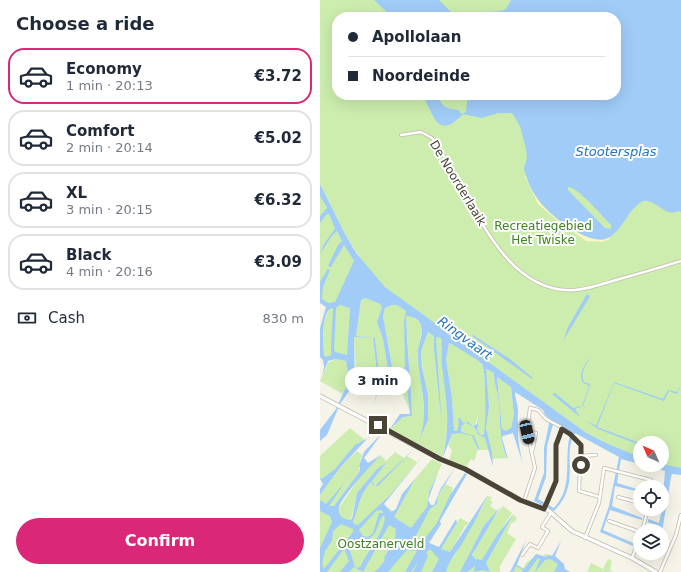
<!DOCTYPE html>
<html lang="en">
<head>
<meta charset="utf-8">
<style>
	:root { --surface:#fff; --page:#f6f6f7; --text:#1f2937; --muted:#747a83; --line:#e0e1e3; --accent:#db2777 }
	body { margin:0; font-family:"DejaVu Sans",sans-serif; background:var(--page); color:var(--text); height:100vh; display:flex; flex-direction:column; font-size:15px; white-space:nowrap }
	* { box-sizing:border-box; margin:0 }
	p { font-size:13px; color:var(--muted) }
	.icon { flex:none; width:22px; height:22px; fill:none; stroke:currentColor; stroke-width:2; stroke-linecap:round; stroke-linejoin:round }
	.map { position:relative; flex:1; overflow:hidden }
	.details { display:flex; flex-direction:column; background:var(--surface); width:320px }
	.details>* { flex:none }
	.banner { position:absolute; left:12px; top:12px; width:289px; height:88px; border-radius:16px; box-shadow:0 4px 16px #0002; display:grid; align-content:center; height:88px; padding:0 16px; background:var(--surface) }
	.needle { width:26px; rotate:315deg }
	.fabs { position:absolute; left:313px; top:436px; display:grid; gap:8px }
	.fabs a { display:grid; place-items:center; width:36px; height:36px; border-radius:50%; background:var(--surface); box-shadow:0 4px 16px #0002; font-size:20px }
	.end { position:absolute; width:18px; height:18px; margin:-9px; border:5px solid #4a4436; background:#fff; box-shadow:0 0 0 2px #fff }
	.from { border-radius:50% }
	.bubble { position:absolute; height:28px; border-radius:14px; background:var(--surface); box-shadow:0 4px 16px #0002; font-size:13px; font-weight:600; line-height:28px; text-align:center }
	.car { position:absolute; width:12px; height:24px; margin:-12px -6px; border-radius:5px; box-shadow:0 0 3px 1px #0007; background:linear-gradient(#222 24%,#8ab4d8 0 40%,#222 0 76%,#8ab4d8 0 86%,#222 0) }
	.banner b { display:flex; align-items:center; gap:14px; height:38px; font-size:15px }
	.banner b+b { border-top:1px solid var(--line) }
	.banner i { width:10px; height:10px; background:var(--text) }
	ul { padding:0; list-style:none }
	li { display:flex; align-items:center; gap:12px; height:56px; margin:0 8px 6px; padding:0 8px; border:2px solid var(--line); border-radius:16px }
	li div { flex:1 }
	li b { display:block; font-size:15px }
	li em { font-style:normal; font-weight:600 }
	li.current { border-color:var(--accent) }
	li>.icon { width:36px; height:36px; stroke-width:1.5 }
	h2 { padding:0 16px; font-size:18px; line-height:48px }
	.pay { display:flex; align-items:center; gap:10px; height:44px; padding:0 16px; font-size:15px }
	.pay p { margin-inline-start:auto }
	.button { display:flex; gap:8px; margin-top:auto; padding:8px 16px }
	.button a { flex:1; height:46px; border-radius:24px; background:var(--accent); color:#fff; font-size:16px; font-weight:600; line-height:46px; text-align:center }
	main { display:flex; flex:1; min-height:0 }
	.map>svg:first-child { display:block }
	.green { fill:#ccedae; fill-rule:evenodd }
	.sand { fill:#fcf5c2 }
	.water { fill:#a0ccf7; fill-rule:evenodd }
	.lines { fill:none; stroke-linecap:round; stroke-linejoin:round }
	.minor-casing { stroke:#c2bcaa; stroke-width:4 }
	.tertiary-casing { stroke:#c2bcaa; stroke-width:5 }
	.minor { stroke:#fff; stroke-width:2.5 }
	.tertiary { stroke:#fff; stroke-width:3.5 }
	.route { stroke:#4a4436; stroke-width:5 }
	.labels { text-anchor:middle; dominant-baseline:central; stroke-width:4; stroke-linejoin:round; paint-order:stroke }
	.street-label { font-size:12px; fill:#4a4436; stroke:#fff }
	.park-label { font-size:12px; fill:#3f8223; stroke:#fff }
	.water-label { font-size:13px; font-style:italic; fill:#2472c1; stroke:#fff }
</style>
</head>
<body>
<main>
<section class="details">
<h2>Choose a ride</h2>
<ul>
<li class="current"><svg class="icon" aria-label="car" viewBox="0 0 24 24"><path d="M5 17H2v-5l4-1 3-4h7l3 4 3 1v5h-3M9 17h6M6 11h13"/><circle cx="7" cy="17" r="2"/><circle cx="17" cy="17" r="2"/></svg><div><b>Economy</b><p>1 min · 20:13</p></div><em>€3.72</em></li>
<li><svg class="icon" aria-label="car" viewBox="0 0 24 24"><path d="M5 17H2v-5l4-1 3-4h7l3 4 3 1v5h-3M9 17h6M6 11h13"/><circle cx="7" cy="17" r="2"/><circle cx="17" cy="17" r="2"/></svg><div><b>Comfort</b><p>2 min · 20:14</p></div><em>€5.02</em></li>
<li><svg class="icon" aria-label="car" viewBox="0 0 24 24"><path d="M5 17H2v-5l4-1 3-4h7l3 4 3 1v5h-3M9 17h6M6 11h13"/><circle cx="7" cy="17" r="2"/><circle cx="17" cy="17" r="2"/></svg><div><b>XL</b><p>3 min · 20:15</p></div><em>€6.32</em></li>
<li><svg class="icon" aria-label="car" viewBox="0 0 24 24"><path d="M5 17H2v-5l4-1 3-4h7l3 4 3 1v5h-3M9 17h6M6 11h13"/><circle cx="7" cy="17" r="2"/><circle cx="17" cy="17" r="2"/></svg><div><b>Black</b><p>4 min · 20:16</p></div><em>€3.09</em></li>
</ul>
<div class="pay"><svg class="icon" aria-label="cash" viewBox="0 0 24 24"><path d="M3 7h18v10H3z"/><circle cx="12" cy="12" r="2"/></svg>Cash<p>830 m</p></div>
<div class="button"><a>Confirm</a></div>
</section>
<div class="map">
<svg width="361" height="572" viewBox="0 0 361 572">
	<rect width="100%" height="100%" fill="#f6f3e8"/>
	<g class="green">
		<path d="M0,0H361V471L342,464V443H320V457L288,444L265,432L91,307L65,287L45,265L25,234L0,184ZM17,17H296V95H17Z"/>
		<path d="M0,194L17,231L34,261V264L53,283L50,285L37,280L31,281L27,292L30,308L27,355L6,357L4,355L3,326L9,309L2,299L0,282Z"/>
		<path d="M45,298L60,304L62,307L57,322L63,339L69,376L59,372L55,338L36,336L41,300Z"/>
		<path d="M72,305H77L86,311V314L85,367L73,372L63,316L65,308Z"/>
		<path d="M86,315L92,316L99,322L102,327L98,352L105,420L100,440L108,420L101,351L108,332L121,338C129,373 131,423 123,457L70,429L83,417L92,416Z"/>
		<path d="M34,337L53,338L57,373L36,371Z"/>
		<path d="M129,343C136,345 159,360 163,366L166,400L165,432L161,435L157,431L158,416L155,425H150L147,422L139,424L137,431H134L132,398L126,359Z"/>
		<path d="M16,359L26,361C30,372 28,384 23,394L0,381L6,368L7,363Z"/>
		<path d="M165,369L174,373C174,382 176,387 178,395C181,417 178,437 187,458L172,459L166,428L169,407Z"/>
		<path d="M76,373L85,374L90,411L75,377Z"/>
		<path d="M177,377L191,387L194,415L191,428L186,432L182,429Z"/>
		<path d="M146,423L154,427L156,431L165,438L169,450H160L157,442L158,449L154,461L151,459L146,467L129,461L132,450L128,445L132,434L141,432V426Z"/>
		<path d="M30,428L45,440C32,447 11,478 0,479V456Z"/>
		<path d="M37,451L42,455L39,466L40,471L14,506L19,508L43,472L61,455L66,461L75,452L84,458L57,485H54L52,481L67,462L57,469L37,493L31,520L33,522L40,495L51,482L54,486H58L77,465L87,456L97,462L70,495L61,503L74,512L77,510L95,479L112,459L122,464L109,492L107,507L94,526L99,528L110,509L117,504L118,496L126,484L133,488L119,521L121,524L108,542L121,549L140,518L149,523L145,526L130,553L133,558L161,510L167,496L172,497L170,500L173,502L170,506L177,511L163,527L149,554L152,556L170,522L183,506L192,513L173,542L166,563L193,515L197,517L194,523L192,522L187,533L196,539L180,566V572H0V495L19,469Z"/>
		<path d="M218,554L222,556L226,554C236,556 241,559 243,569L250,572H192L197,565L203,569L206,563Z"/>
		<path d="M288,559L292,561L290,570L293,572H283L284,570L282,572H267L271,563L283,569Z"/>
	</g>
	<path class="sand" d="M204,175L206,176L220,203L238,219L267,237L282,240L289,237L290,239L282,242L266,241L233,217L218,204Z"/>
	<g class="water">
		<path d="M54,0H119L130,11L136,14L182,11L186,9L191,0H361V212L358,211C344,218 337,199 323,201C307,210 304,229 288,238C270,247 232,217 221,203C213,194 206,180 204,168L207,158L206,149L200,126L192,113H178L162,118L143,114C120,138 115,121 105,99L104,95H118C121,107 127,109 139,110L141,114L146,112L147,101L150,95H296V17H115L113,14L98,12L70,15ZM248,187C258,187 283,217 291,225V229L285,228L248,190Z"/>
		<path d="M0,184L25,234L37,254L65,287L265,432L288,444L320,457V464L301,459L297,483L320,490V492L295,486L292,506L322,518V520L290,510L283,530L320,546V549L280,532L289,506L299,457L255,433C241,456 262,483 234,511L214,501L224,473V448L230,419L225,415L223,410L195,392C195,399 198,405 198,411C197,433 198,443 203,464L193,433L183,436L182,438L188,459L187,458C178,437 181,417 178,395C176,387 174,382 174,373L166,369L169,407L166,428L172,453L173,467L165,438L158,434L154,427L146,423L141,426V432L154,436L160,450L158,449L152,436L140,433L132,434L123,457C131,422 126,400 122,366C121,356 123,347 121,338L117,337L116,339L122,426L114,348V336L108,332L101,351L102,367L108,396V420L99,442C111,406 98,387 98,352C98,345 104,332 101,325C99,319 92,316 86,316C87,349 91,382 92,416L83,417L70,429L80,414H90L85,374L76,373L75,377L69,376L63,339L57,322L62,307L60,304L45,298L41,300L36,336L55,338L59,372L62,378L54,404L60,379L57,373L53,338L34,337L35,385L38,387L37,389L32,387L20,404L7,435L0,441V430L16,409L27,385L28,371L26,361L16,359L8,361L2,376L4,367L3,360L0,357V328L6,307L0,303V282L8,269L10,270L3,287L2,299L8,303L15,302L34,261L24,245L11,267L8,266L18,245L22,241L17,231L11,237L0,254L4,244L15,229L9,214L6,215L0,223V216L7,208L0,196ZM20,305L30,308L27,355L15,352L14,349L16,308ZM72,305H77L86,311L84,321L85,367L73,372L63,316L65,308ZM13,308L11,348V355L6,357L4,355C3,339 1,323 9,309ZM129,343C134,345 158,360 162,364C166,370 166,426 164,434L161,435L157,431L159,416L157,424L153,426L148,422L143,423L140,418H138L139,424L137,431H134L132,398L126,359ZM177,377L191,387L194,415L191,428L186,431L182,429ZM234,421L251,432C250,437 248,442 248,447C246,469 251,490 234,508L218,499L226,477L227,446Z"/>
		<path d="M267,294L270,296L269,298L243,341L248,327Z"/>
		<path d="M153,335L190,359L213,378L212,379L152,336Z"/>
		<path d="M271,358C265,364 260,374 264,382L268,383L270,385L263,406L255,409L260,417L232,394L235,393L253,408L262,406L269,386C267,384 263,384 262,381C259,373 265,362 271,358Z"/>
		<path d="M294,382L343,399L348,390L357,392L361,384L357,394L349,391L344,401L294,383L277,427L320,443V445L278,429L265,420L276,426Z"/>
		<path d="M57,428L19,469L0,495V489L3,484L0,479L3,478L15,469L35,445L48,438Z"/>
		<path d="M63,432L44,458L48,463L61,455C52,464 22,496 19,507C17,514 22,519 29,520L32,519L37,493L57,469L67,462L52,481L55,486L94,449L58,486H54L51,482C39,495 39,506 33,522L34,524L38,525L70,495L105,453L64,504L71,512L76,509L82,494L112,459L95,479L74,517L91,528L107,507L109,492L118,473L108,500L111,505H114L121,488L135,468L118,496L117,504L110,509L92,543L99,546L117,523L130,495L145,473L147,474L120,521L121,524L109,543L119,547L136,519L137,523L121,549L130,552L167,496C160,512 152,527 143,542C138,551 128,561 126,572H112L119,559L110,549L106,553L108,556L101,572H93L98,562L91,572H85L97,551L87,550L68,572H54L59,568L65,560L64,558L75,539L76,529L69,525L43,572L34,567L29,572H20L29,561L24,549L7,572H0V548L12,522L10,516L0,511V500L6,504L39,466L44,452ZM38,467H40V471L14,506H9L25,482ZM62,510L63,513H59L53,533L48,537L43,536L39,530L56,511ZM64,515C69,526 45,555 41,566L38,568L35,567L30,551L31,547L39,539H49C61,530 56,522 64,515ZM21,524L33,529V532L4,569L2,564L5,551L12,541L13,531Z"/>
		<path d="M342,464L361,468V475L352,474L351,477L342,532L337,531L338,526L328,522V519L339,523L342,509L345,471L324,465Z"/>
		<path d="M180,507L152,555L155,559L162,560L177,535L194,513L166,563L170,572L163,570L154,572L155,566L147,572H140L163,527Z"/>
		<path d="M206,540L197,565L204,569L216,554L226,557L228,555L232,556L241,541L235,556L244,564L245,569L250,572H234L238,564L230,559L225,560L215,572L220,559L218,558L208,572H202L203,570L196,566L193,572H190Z"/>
	</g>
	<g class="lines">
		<defs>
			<g id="minor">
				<path d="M81,135L101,132L112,138C149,186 178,295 255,290C269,289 283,284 296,280C318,274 339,268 361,261"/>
				<path d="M207,431L216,433L213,448L211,451"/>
				<path d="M261,456L276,455"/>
				<path d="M298,497L320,503"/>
				<path d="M204,501L215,468L207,431L210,408L218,410L226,419L241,427L242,429"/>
				<path d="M225,509L236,481V445L242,429L250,434L261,445L259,491L280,497"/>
				<path d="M289,521L320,532"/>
				<path d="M322,531L328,509"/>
				<path d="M265,538L279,503L284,468L331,480V487"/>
				<path d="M202,555L210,544L218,548L228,531L222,527L231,513"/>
				<path d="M312,558L320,538"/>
				<path d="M340,572L356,535L361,515"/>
			</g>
			<path id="tertiary" d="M0,396L120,459L145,469L200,500L228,510L252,531L312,558L336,572"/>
		</defs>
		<use href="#minor" class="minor-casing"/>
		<use href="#tertiary" class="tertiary-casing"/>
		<use href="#minor" class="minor"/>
		<use href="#tertiary" class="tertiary"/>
	</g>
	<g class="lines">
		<path class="route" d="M58,425L120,459L145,469L200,500L224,509L236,481V445L242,429L250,434L261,445V465"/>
	</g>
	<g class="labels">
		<g class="street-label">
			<text transform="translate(138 183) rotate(59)">De Noorderlaaik</text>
		</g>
		<g class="park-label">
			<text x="223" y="226">Recreatiegebied<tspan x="223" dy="14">Het Twiske</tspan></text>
			<text x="61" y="544">Oostzanerveld</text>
		</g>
		<g class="water-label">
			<text x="296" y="151">Stootersplas</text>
			<text transform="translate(145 338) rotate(36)">Ringvaart</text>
		</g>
	</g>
</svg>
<div class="fabs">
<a><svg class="needle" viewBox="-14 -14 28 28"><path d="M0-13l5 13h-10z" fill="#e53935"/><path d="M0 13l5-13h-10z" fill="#747a83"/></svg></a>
<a><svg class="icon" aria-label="locate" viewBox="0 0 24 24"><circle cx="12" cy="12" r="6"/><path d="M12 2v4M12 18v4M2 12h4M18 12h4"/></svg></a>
<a><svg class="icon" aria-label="layers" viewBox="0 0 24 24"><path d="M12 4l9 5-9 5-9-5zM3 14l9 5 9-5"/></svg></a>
</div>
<i class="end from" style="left:261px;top:465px"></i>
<i class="end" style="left:58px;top:425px"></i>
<div class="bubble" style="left:25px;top:367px;width:66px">3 min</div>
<i class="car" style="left:207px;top:432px;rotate:167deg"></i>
<div class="banner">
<b><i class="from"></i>Apollolaan</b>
<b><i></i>Noordeinde</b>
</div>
</div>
</main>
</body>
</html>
